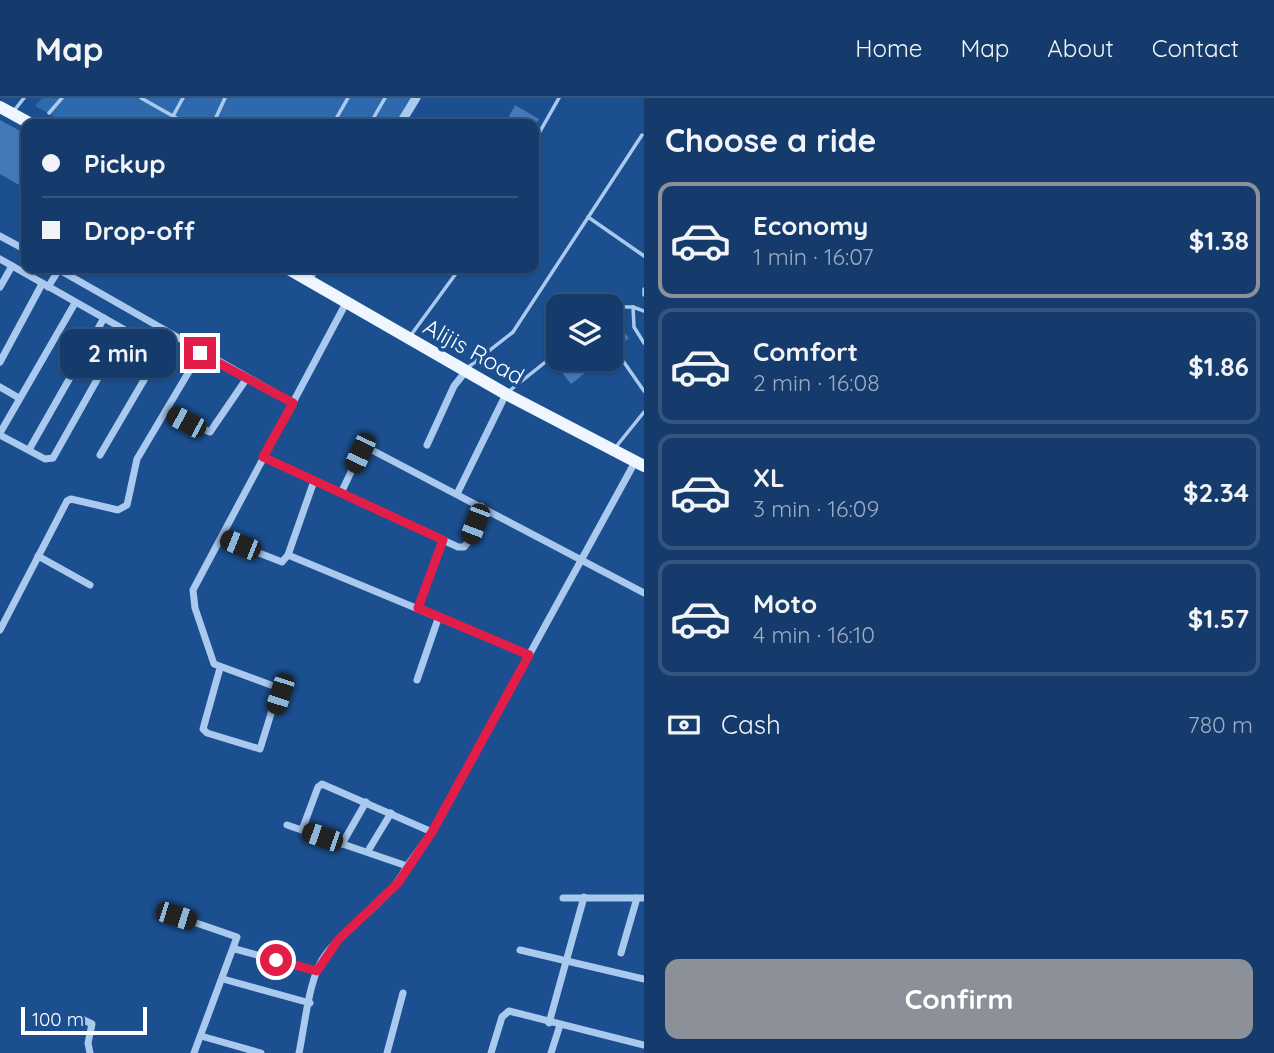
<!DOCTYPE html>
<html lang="en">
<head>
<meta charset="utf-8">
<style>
	:root { --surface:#143b6b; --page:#214673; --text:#f1f3f6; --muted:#9dadc1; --line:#33557e; --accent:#8c9099 }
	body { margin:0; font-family:Quicksand,sans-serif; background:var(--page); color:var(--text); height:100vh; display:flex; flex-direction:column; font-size:26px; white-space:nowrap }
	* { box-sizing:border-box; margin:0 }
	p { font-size:23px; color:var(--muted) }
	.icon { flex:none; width:38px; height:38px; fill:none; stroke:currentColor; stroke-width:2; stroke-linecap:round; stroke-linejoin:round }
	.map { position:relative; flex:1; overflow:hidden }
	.side { display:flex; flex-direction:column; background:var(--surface); width:630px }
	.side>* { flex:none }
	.hud { position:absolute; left:21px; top:21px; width:518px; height:154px; border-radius:14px; box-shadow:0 2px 5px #0004,0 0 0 2px var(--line); display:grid; align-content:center; height:154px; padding:0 21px; background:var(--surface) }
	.controls { position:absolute; left:546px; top:196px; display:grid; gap:14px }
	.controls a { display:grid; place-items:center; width:77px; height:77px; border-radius:14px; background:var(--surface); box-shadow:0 2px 5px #0004,0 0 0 2px var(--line); font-size:35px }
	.scale { position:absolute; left:21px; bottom:18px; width:126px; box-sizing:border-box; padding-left:7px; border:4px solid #fff; border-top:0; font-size:19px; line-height:24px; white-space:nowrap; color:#fff; -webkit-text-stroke:5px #1b4f8f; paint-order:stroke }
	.end { position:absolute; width:32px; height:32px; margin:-16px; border:9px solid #e11d48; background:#fff; box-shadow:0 0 0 4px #fff }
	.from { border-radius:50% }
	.bubble { position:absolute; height:49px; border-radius:14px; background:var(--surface); box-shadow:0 2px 5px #0004,0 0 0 2px var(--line); font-size:23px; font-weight:800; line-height:49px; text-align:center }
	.car { position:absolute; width:21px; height:42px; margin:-21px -10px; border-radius:9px; box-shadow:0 0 5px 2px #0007; background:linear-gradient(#222 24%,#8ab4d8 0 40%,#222 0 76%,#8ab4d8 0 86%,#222 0) }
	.hud b { display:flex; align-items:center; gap:24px; height:66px; font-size:26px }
	.hud b+b { border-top:2px solid var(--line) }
	.hud i { width:18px; height:18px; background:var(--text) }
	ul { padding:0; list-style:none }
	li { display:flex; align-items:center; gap:21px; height:116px; margin:0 14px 10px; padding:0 7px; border:4px solid var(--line); border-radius:14px }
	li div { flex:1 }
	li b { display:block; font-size:26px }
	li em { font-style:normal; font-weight:800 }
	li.current { border-color:var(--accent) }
	li>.icon { width:63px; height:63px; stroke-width:1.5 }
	h2 { padding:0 21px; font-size:32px; line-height:84px }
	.pay { display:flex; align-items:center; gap:18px; height:77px; padding:0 21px; font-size:26px }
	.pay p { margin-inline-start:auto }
	.action { display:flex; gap:14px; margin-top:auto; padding:14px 21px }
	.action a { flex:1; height:80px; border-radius:14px; background:var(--accent); color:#fff; font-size:28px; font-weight:800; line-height:80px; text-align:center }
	header { display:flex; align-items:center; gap:42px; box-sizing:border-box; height:98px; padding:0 35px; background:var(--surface); border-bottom:2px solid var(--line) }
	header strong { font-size:33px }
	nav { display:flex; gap:38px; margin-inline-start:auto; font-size:24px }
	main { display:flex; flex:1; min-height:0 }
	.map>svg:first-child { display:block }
	.green { fill:#2e69ad }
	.building { fill:#4478b7 }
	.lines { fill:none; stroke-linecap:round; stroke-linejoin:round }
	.service { stroke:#a9c9ee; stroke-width:3.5 }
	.minor { stroke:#a9c9ee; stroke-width:7 }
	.tertiary { stroke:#a9c9ee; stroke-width:9 }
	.primary { stroke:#f0f6ff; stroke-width:12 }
	.route { stroke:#e11d48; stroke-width:9 }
	.labels { text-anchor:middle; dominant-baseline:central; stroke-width:7; stroke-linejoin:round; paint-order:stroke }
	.street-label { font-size:23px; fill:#fff; stroke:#1b4f8f }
</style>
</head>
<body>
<header>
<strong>Map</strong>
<nav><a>Home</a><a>Map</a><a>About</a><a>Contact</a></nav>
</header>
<main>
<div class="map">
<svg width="644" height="955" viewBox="0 0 644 955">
	<rect width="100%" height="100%" fill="#1b4f8f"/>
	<path class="green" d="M42,0H411L396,26H67L35,8Z"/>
	<g class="building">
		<path d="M515,7L539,21L536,26H505Z"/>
		<path d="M0,22L26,36V74L19,87L0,76Z"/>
		<path d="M611,218L629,240L611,255Z"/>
		<path d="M566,261H603L571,286L557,268Z"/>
	</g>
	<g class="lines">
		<g class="service">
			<path d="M141,0L187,26"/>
			<path d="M13,14L24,0"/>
			<path d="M49,15L62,0"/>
			<path d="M173,18L183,0"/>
			<path d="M213,26L225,0"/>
			<path d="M333,26L348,0"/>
			<path d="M370,26L385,0"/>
			<path d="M534,44L559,0"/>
			<path d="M588,119L644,158"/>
			<path d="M644,191V197"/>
			<path d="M633,209L644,213"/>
			<path d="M611,213L617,209H633L634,229L644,245"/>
			<path d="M411,237L460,170"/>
			<path d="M621,260L644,293"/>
			<path d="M466,271L513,234L642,37"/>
			<path d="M508,294L558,254"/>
			<path d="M615,350L644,314"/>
		</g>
		<g class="minor">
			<path d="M0,138L26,152"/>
			<path d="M0,161L125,232L53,360L45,361L0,337"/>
			<path d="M56,170L293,305"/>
			<path d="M0,189L12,168"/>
			<path d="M48,189L60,170"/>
			<path d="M0,264L42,186"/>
			<path d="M0,289L19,300"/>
			<path d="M166,313L210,334L247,280"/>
			<path d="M0,335L75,205"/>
			<path d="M427,347L454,288L466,273"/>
			<path d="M30,350L104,220"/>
			<path d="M100,357L171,236"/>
			<path d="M263,359L458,449H464L468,444L481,408"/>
			<path d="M341,395L360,355L370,351L644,495"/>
			<path d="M457,396L506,296"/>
			<path d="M221,440L282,464L288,457L314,383"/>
			<path d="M288,457L529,557"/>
			<path d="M38,458L90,487"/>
			<path d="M418,510L443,442"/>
			<path d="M0,532L67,403L71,401L118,412L127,407L137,361L200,255"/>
			<path d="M220,570L203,631L207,635L260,651L279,590L214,566L195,510L193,492L346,205"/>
			<path d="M417,582L439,518"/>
			<path d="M287,727L407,768L432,734L635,364"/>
			<path d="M302,732L318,689L322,686L432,734"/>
			<path d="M342,746L366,704"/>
			<path d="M368,753L391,715"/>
			<path d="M563,800H644"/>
			<path d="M176,818L237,839L194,955"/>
			<path d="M235,851L317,873"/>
			<path d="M520,852L644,881"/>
			<path d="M621,855L637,800"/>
			<path d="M223,881L310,905"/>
			<path d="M82,921L92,926L88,945L90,955"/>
			<path d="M549,925L584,799"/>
			<path d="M201,938L261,955"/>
			<path d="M299,955C305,927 309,877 326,856C351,823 388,806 407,768"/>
			<path d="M387,955L403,895"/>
			<path d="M491,955L502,919L509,913L644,947"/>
			<path d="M551,955L560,927"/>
		</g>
		<g class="tertiary">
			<path d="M400,26L416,0"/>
			<path d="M308,181L315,170"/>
		</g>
		<g class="primary">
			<path d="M0,9L31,26"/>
			<path d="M287,170L506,296L644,368"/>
		</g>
	</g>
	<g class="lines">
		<path class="route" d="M200,255L293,305L263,359L443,442L418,510L529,557L432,734L398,785L338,842L317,873L276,862"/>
	</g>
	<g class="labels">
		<g class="street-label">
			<text transform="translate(474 253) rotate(29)">Alijis Road</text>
		</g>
	</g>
</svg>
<div class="controls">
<a><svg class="icon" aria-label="layers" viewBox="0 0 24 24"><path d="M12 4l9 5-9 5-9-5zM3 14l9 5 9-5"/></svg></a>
</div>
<div class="scale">100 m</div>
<i class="end from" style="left:276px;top:862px"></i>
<i class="end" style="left:200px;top:255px"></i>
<div class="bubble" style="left:60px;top:231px;width:116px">2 min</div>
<i class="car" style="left:186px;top:324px;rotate:298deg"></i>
<i class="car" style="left:360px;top:355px;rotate:205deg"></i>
<i class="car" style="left:475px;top:426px;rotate:201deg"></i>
<i class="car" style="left:240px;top:447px;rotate:292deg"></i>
<i class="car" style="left:280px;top:596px;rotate:198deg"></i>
<i class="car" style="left:322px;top:739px;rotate:289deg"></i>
<i class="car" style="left:176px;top:818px;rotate:108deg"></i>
<div class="hud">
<b><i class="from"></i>Pickup</b>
<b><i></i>Drop-off</b>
</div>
</div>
<section class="side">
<h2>Choose a ride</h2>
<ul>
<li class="current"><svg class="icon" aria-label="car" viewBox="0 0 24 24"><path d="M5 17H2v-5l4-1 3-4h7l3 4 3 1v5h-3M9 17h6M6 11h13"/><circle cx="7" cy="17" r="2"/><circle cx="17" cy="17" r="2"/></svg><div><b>Economy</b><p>1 min · 16:07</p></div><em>$1.38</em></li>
<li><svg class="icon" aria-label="car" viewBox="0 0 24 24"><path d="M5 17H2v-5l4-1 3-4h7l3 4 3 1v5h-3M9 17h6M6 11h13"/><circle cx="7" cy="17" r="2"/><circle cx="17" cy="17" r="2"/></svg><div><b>Comfort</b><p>2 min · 16:08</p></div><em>$1.86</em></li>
<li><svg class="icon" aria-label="car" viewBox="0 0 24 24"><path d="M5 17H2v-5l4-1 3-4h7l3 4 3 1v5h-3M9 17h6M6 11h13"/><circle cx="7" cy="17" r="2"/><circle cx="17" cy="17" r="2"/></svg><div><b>XL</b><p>3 min · 16:09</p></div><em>$2.34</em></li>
<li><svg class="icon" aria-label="car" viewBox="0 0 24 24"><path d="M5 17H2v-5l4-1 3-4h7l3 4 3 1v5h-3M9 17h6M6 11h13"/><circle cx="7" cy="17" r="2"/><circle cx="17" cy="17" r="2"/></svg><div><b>Moto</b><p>4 min · 16:10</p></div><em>$1.57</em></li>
</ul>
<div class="pay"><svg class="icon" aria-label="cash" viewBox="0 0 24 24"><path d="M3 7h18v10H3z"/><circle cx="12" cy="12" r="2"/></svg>Cash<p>780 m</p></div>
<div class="action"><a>Confirm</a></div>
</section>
</main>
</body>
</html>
